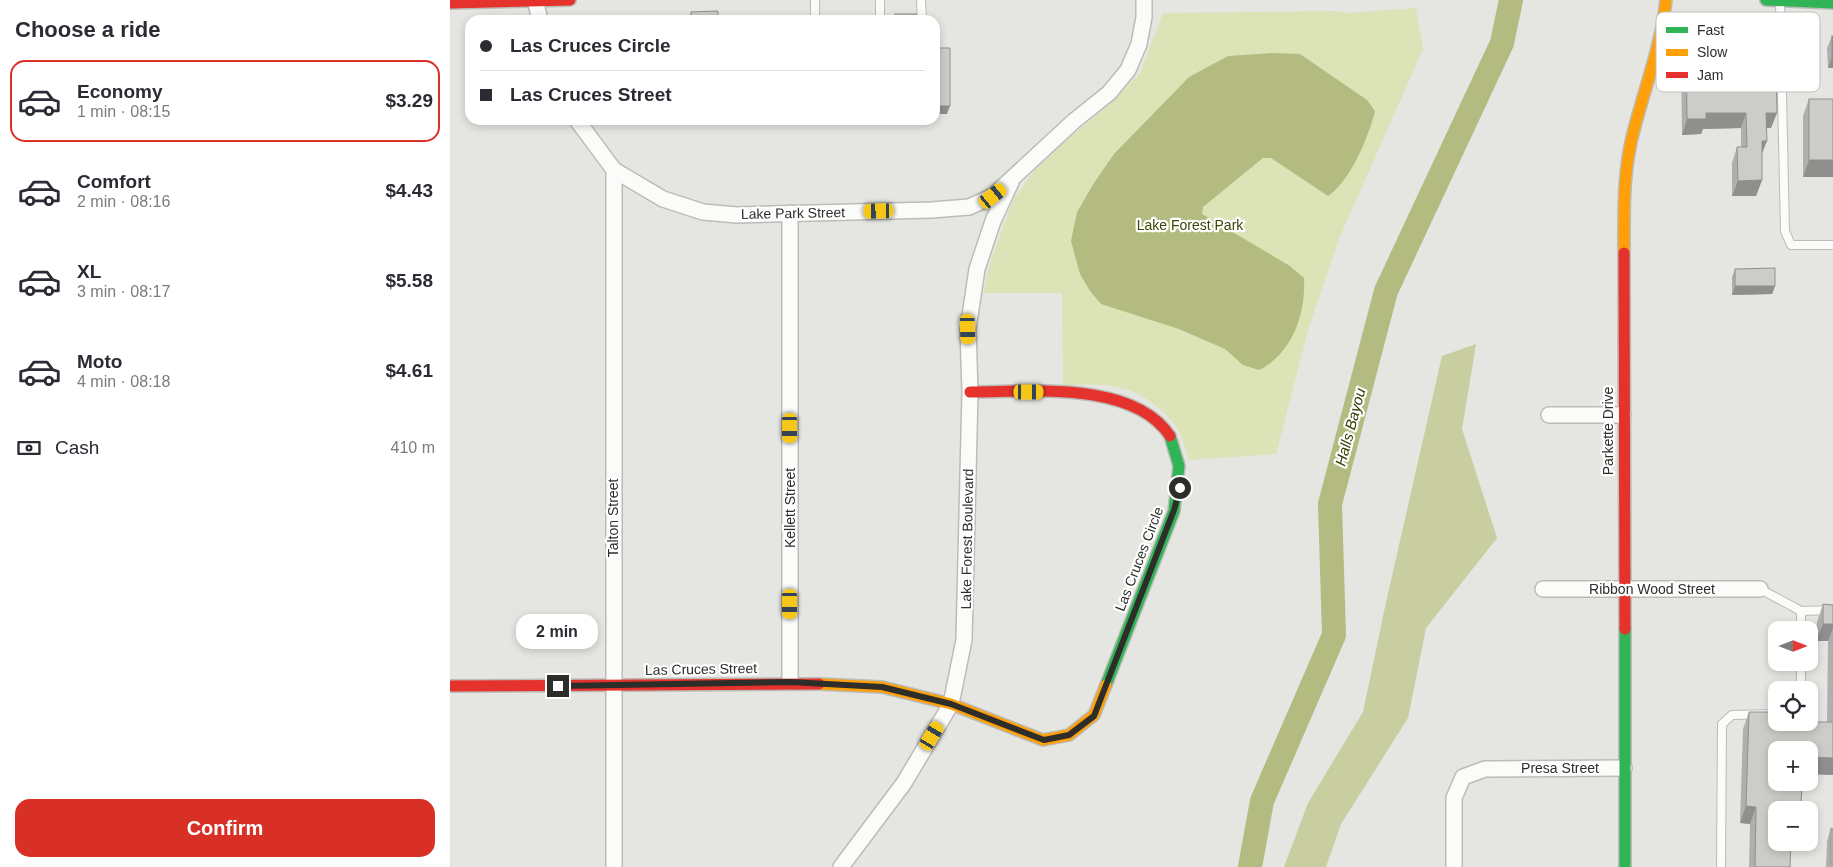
<!DOCTYPE html>
<html lang="en">
<head>
<meta charset="utf-8">
<style>
	:root { --surface:#fff; --page:#f7f7f7; --text:#2b2b33; --muted:#7c7c81; --line:#e1e1e2; --accent:#d93025 }
	body { margin:0; font-family:Helvetica,sans-serif; background:var(--page); color:var(--text); height:100vh; display:flex; flex-direction:column; font-size:19px; white-space:nowrap }
	* { box-sizing:border-box; margin:0 }
	p { font-size:16px; color:var(--muted) }
	.icon { flex:none; width:28px; height:28px; fill:none; stroke:currentColor; stroke-width:2; stroke-linecap:round; stroke-linejoin:round }
	.map { position:relative; flex:1; overflow:hidden }
	.panel { display:flex; flex-direction:column; background:var(--surface); width:450px }
	.panel>* { flex:none }
	.guide { position:absolute; left:15px; top:15px; width:475px; height:110px; border-radius:15px; box-shadow:0 2px 8px #0003; display:grid; align-content:center; height:110px; padding:0 15px; background:var(--surface) }
	.needle { width:32px; rotate:90deg }
	.fabs { position:absolute; left:1318px; top:621px; display:grid; gap:10px }
	.fabs a { display:grid; place-items:center; width:50px; height:50px; border-radius:10px; background:var(--surface); box-shadow:0 2px 8px #0003; font-size:25px }
	.end { position:absolute; width:22px; height:22px; margin:-11px; border:6px solid #2d2d2a; background:#fff; box-shadow:0 0 0 2px #fff }
	.from { border-radius:50% }
	.bubble { position:absolute; height:35px; border-radius:15px; background:var(--surface); box-shadow:0 2px 8px #0003; font-size:16px; font-weight:700; line-height:35px; text-align:center }
	.car { position:absolute; width:15px; height:30px; margin:-15px -8px; border-radius:6px; box-shadow:0 0 4px 1px #0007; background:linear-gradient(#f5c518 24%,#345 0 40%,#f5c518 0 76%,#345 0 86%,#f5c518 0) }
	.guide b { display:flex; align-items:center; gap:18px; height:48px; font-size:19px }
	.guide b+b { border-top:1px solid var(--line) }
	.guide i { width:12px; height:12px; background:var(--text) }
	ul { padding:0; list-style:none }
	li { display:flex; align-items:center; gap:15px; height:82px; margin:0 10px 8px; padding:0 5px; border:2px solid transparent; border-radius:15px }
	li div { flex:1 }
	li b { display:block; font-size:19px }
	li em { font-style:normal; font-weight:700 }
	li.active { border-color:var(--accent) }
	li>.icon { width:45px; height:45px; stroke-width:1.5 }
	h2 { padding:0 15px; font-size:22px; line-height:60px }
	.pay { display:flex; align-items:center; gap:12px; height:55px; padding:0 15px; font-size:19px }
	.pay p { margin-inline-start:auto }
	.cta { display:flex; gap:10px; margin-top:auto; padding:10px 15px }
	.cta a { flex:1; height:58px; border-radius:15px; background:var(--accent); color:#fff; font-size:20px; font-weight:700; line-height:58px; text-align:center }
	main { display:flex; flex:1; min-height:0 }
	.map>svg:first-child { display:block }
	.green { fill:#dce3b7 }
	.forest { fill:#c8cea0 }
	.water { fill:#b3bb81 }
	.lines { fill:none; stroke-linecap:round; stroke-linejoin:round }
	.river { stroke:#b3bb81; stroke-width:24 }
	.lane-casing { stroke:#bbbcb8; stroke-width:10 }
	.street-casing { stroke:#bbbcb8; stroke-width:18 }
	.fast-casing { stroke:#bbbcb8; stroke-width:14 }
	.slow-casing { stroke:#bbbcb8; stroke-width:14 }
	.jam-casing { stroke:#bbbcb8; stroke-width:14 }
	.lane { stroke:#fbfbfa; stroke-width:8 }
	.street { stroke:#fbfbfa; stroke-width:15 }
	.fast { stroke:#30b455; stroke-width:11 }
	.slow { stroke:#ff9f0a; stroke-width:11 }
	.jam { stroke:#e5322d; stroke-width:11 }
	.wall { fill:#afb0ad }
	.shaded-wall { fill:#8f908d }
	.building { fill:#cccdc9; stroke:#8f908d }
	.route { stroke:#2d2d2a; stroke-width:6 }
	.labels { text-anchor:middle; dominant-baseline:central; stroke-width:4.5; stroke-linejoin:round; paint-order:stroke }
	.street-label { font-size:14px; fill:#2d2d2a; stroke:#fff }
	.park-label { font-size:14px; fill:#3e4404; stroke:#fff }
	.water-label { font-size:15px; font-style:italic; fill:#383e00; stroke:#fff }
	.key { fill:#fff; stroke:#c0c0bf; stroke-width:1 }
	.key-label { font-size:14px; fill:#2d2d2a }
</style>
</head>
<body>
<main>
<section class="panel">
<h2>Choose a ride</h2>
<ul>
<li class="active"><svg class="icon" aria-label="car" viewBox="0 0 24 24"><path d="M5 17H2v-5l4-1 3-4h7l3 4 3 1v5h-3M9 17h6M6 11h13"/><circle cx="7" cy="17" r="2"/><circle cx="17" cy="17" r="2"/></svg><div><b>Economy</b><p>1 min · 08:15</p></div><em>$3.29</em></li>
<li><svg class="icon" aria-label="car" viewBox="0 0 24 24"><path d="M5 17H2v-5l4-1 3-4h7l3 4 3 1v5h-3M9 17h6M6 11h13"/><circle cx="7" cy="17" r="2"/><circle cx="17" cy="17" r="2"/></svg><div><b>Comfort</b><p>2 min · 08:16</p></div><em>$4.43</em></li>
<li><svg class="icon" aria-label="car" viewBox="0 0 24 24"><path d="M5 17H2v-5l4-1 3-4h7l3 4 3 1v5h-3M9 17h6M6 11h13"/><circle cx="7" cy="17" r="2"/><circle cx="17" cy="17" r="2"/></svg><div><b>XL</b><p>3 min · 08:17</p></div><em>$5.58</em></li>
<li><svg class="icon" aria-label="car" viewBox="0 0 24 24"><path d="M5 17H2v-5l4-1 3-4h7l3 4 3 1v5h-3M9 17h6M6 11h13"/><circle cx="7" cy="17" r="2"/><circle cx="17" cy="17" r="2"/></svg><div><b>Moto</b><p>4 min · 08:18</p></div><em>$4.61</em></li>
</ul>
<div class="pay"><svg class="icon" aria-label="cash" viewBox="0 0 24 24"><path d="M3 7h18v10H3z"/><circle cx="12" cy="12" r="2"/></svg>Cash<p>410 m</p></div>
<div class="cta"><a>Confirm</a></div>
</section>
<div class="map">
<svg width="1383" height="867" viewBox="0 0 1383 867">
	<rect width="100%" height="100%" fill="#e5e6e1"/>
	<path class="green" d="M966,8L973,49L889,239L859,327L826,454L739,460C732,434 726,422 705,405C674,381 650,385 613,385L612,293H533L541,260L563,200L584,171L602,154L604,150L658,106L690,73L713,13L884,11L899,13Z"/>
	<path class="forest" d="M1026,344L1012,429L1047,538L976,628L958,718L891,824L876,867H834L858,803L913,712L935,607L992,356Z"/>
	<path class="water" d="M822,53L850,54L917,100L925,111C919,136 900,182 878,196L821,158H813L753,207L752,214L840,266L854,278C856,314 842,354 809,370L793,365L775,349L729,329L651,304L640,291L630,274L621,241L627,212L644,183L664,154L739,77L778,56Z"/>
	<g class="lines">
		<path class="river" d="M800,867L812,801L884,635L880,504L936,291L1052,43L1061,0"/>
		<defs>
			<g id="lane">
				<path d="M365,0V20"/>
				<path d="M430,0V20"/>
				<path d="M471,0L472,20"/>
				<path d="M1330,2L1335,231L1341,245H1383"/>
				<path d="M1310,589L1351,611"/>
				<path d="M1351,630V611L1383,610"/>
				<path d="M1351,662V690"/>
				<path d="M1271,867L1272,724L1282,715L1326,714"/>
			</g>
			<g id="street">
				<path d="M85,0L90,20"/>
				<path d="M127,120L164,170L213,199L253,212L287,215L482,210L519,207L543,196L624,121L659,93L678,70L689,44L694,17V0"/>
				<path d="M164,170V867"/>
				<path d="M1099,415H1173"/>
				<path d="M1093,589H1310"/>
				<path d="M340,682V213"/>
				<path d="M391,867L454,783L501,704L514,640L520,392L518,329L527,269L543,221L561,182"/>
				<path d="M1004,867V798L1013,777L1035,769L1174,768"/>
			</g>
			<g id="fast">
				<path d="M1316,0L1383,3"/>
				<path d="M1175,629V867"/>
				<path d="M656,685L724,511L729,466L720,436"/>
			</g>
			<g id="slow">
				<path d="M1174,253C1174,215 1173,179 1181,142C1192,94 1211,49 1216,0"/>
				<path d="M369,684L432,687L501,704L593,740L619,735L644,715L656,685"/>
			</g>
			<g id="jam">
				<path d="M0,3L120,0"/>
				<path d="M1174,253L1175,629"/>
				<path d="M520,392C578,392 683,380 720,436"/>
				<path d="M0,686L369,684"/>
			</g>
		</defs>
		<use href="#lane" class="lane-casing"/>
		<use href="#street" class="street-casing"/>
		<use href="#fast" class="fast-casing"/>
		<use href="#slow" class="slow-casing"/>
		<use href="#jam" class="jam-casing"/>
		<use href="#lane" class="lane"/>
		<use href="#street" class="street"/>
		<use href="#fast" class="fast"/>
		<use href="#slow" class="slow"/>
		<use href="#jam" class="jam"/>
	</g>
	<g class="wall">
		<path d="M241,12L242,20H238Z"/>
		<path d="M1382,36H1383V68H1378L1377,48Z"/>
		<path d="M1236,44L1256,69L1321,128H1317L1312,155V180L1306,196H1282V163L1287,147H1291V128L1253,129L1251,134L1232,135L1231,59Z"/>
		<path d="M485,48L497,114H485Z"/>
		<path d="M1359,99L1383,177H1353V116Z"/>
		<path d="M1285,269L1325,286L1322,294L1282,295V277Z"/>
		<path d="M1373,604L1383,605V775L1359,774V750L1326,774H1320V784L1340,867H1299L1300,824L1290,823L1293,729L1299,712L1321,721L1377,722L1378,641H1366L1367,622Z"/>
		<path d="M1381,828L1383,867H1376L1377,841Z"/>
	</g>
	<g class="shaded-wall">
		<path d="M1382,57H1383V68H1378Z"/>
		<path d="M486,106H500L497,114H485V110Z"/>
		<path d="M1256,113H1296L1291,128L1253,129L1251,134L1232,135L1237,119Z"/>
		<path d="M1316,113H1327L1321,128H1311Z"/>
		<path d="M1312,141H1317L1311,156Z"/>
		<path d="M1359,160H1383V177H1353Z"/>
		<path d="M1312,180L1306,196H1282L1288,181Z"/>
		<path d="M1285,286H1325L1322,294L1282,295Z"/>
		<path d="M1373,624H1383V628L1378,641H1366Z"/>
		<path d="M1320,757H1326V774H1314Z"/>
		<path d="M1359,757L1383,758V775L1359,774Z"/>
		<path d="M1341,803H1351L1349,810H1339Z"/>
		<path d="M1296,806L1306,807L1300,824L1290,823Z"/>
	</g>
	<g class="building">
		<path d="M268,11V20H242L241,12Z"/>
		<rect x="445" y="14" width="21" height="6"/>
		<rect x="1382" y="36" width="1" height="21"/>
		<path d="M1236,44H1256V69L1326,68L1327,113H1316L1317,141H1312V180L1288,181L1287,147H1297L1296,113H1256V119H1237Z"/>
		<path d="M485,48H500V106H486V78L485,79Z"/>
		<rect x="1359" y="99" width="24" height="61"/>
		<path d="M1325,268V286H1285V269Z"/>
		<path d="M1373,604L1383,605V624H1373Z"/>
		<path d="M1299,712H1321V721H1326V722H1383V758L1359,757V750H1326V757H1320V784H1352L1351,803H1341V810H1326V842H1341L1340,867H1305L1306,807L1296,806Z"/>
		<path d="M1381,828L1383,829V864H1381Z"/>
	</g>
	<g class="lines">
		<path class="route" d="M108,686L340,682L432,687L501,704L594,740L619,735L644,716L724,510L730,488"/>
	</g>
	<g class="labels">
		<g class="street-label">
			<text transform="translate(343 213) rotate(-1)">Lake Park Street</text>
			<text transform="translate(1158 431) rotate(-90)">Parkette Drive</text>
			<text transform="translate(340 508) rotate(-90)">Kellett Street</text>
			<text transform="translate(163 518) rotate(-90)">Talton Street</text>
			<text transform="translate(517 539) rotate(-89)">Lake Forest Boulevard</text>
			<text transform="translate(689 559) rotate(-69)">Las Cruces Circle</text>
			<text x="1202" y="589">Ribbon Wood Street</text>
			<text transform="translate(251 669) rotate(-1)">Las Cruces Street</text>
			<text x="1110" y="768">Presa Street</text>
		</g>
		<g class="park-label">
			<text x="740" y="225">Lake Forest Park</text>
		</g>
		<g class="water-label">
			<text transform="translate(900 427) rotate(-75)">Halls Bayou</text>
		</g>
	</g>
	<rect x="1206" y="12" width="164" height="80" rx="8" class="key"/>
	<rect x="1216" y="27" width="22" height="6" fill="#30b455"/>
	<rect x="1216" y="49" width="22" height="7" fill="#ff9f0a"/>
	<rect x="1216" y="72" width="22" height="6" fill="#e5322d"/>
	<g class="key-label">
		<text x="1247" y="35">Fast</text>
		<text x="1247" y="57">Slow</text>
		<text x="1247" y="80">Jam</text>
	</g>
</svg>
<div class="fabs">
<a><svg class="needle" viewBox="-14 -14 28 28"><path d="M0-13l5 13h-10z" fill="#e53935"/><path d="M0 13l5-13h-10z" fill="#7c7c81"/></svg></a>
<a><svg class="icon" aria-label="locate" viewBox="0 0 24 24"><circle cx="12" cy="12" r="6"/><path d="M12 2v4M12 18v4M2 12h4M18 12h4"/></svg></a>
<a>+</a>
<a>−</a>
</div>
<i class="end from" style="left:730px;top:488px"></i>
<i class="end" style="left:108px;top:686px"></i>
<div class="bubble" style="left:66px;top:614px;width:82px">2 min</div>
<i class="car" style="left:543px;top:196px;rotate:51deg"></i>
<i class="car" style="left:429px;top:211px;rotate:269deg"></i>
<i class="car" style="left:518px;top:329px;rotate:178deg"></i>
<i class="car" style="left:579px;top:392px;rotate:90deg"></i>
<i class="car" style="left:340px;top:428px;rotate:180deg"></i>
<i class="car" style="left:340px;top:604px;rotate:180deg"></i>
<i class="car" style="left:482px;top:736px;rotate:31deg"></i>
<div class="guide">
<b><i class="from"></i>Las Cruces Circle</b>
<b><i></i>Las Cruces Street</b>
</div>
</div>
</main>
</body>
</html>
